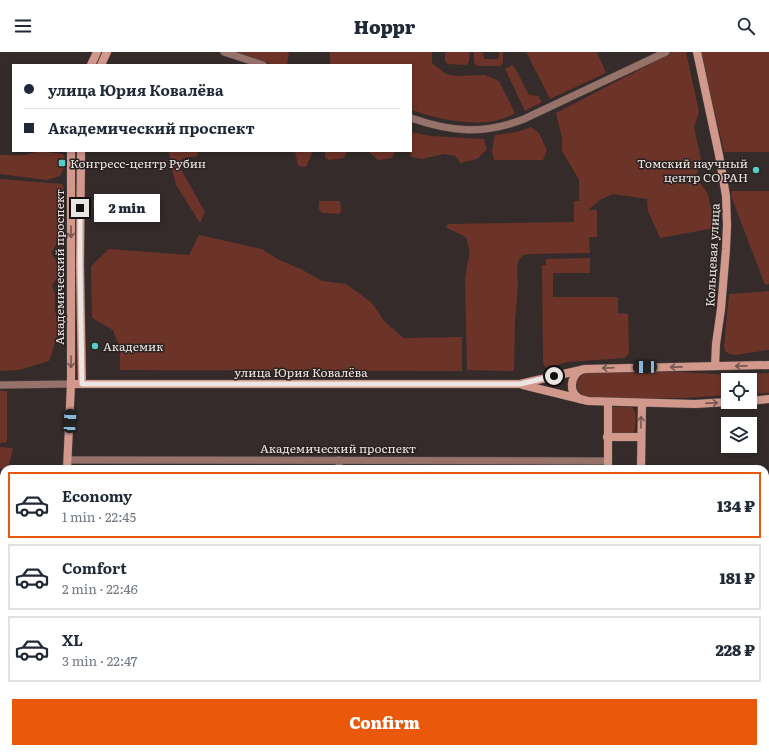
<!DOCTYPE html>
<html lang="en">
<head>
<meta charset="utf-8">
<style>
	:root { --surface:#fff; --page:#f6f6f7; --text:#1f2937; --muted:#747a83; --line:#e0e1e3; --accent:#ea580c }
	body { margin:0; font-family:Literata,serif; background:var(--page); color:var(--text); height:100vh; display:flex; flex-direction:column; font-size:15px; white-space:nowrap }
	* { box-sizing:border-box; margin:0 }
	p { font-size:13px; color:var(--muted) }
	.icon { flex:none; width:22px; height:22px; fill:none; stroke:currentColor; stroke-width:2; stroke-linecap:round; stroke-linejoin:round }
	.map { position:relative; flex:1; overflow:hidden }
	.panel { position:absolute; left:0px; top:413px; width:769px; height:288px; display:flex; flex-direction:column; background:var(--surface); border-radius:12px 12px 0 0; box-shadow:0 2px 6px #0003 }
	.panel>* { flex:none }
	.banner { position:absolute; left:12px; top:12px; width:400px; height:88px; border-radius:0px; box-shadow:0 2px 6px #0003; display:grid; align-content:center; height:88px; padding:0 12px; background:var(--surface) }
	.buttons { position:absolute; left:721px; top:321px; display:grid; gap:8px }
	.buttons a { display:grid; place-items:center; width:36px; height:36px; border-radius:0px; background:var(--surface); box-shadow:0 2px 6px #0003; font-size:20px }
	.end { position:absolute; width:18px; height:18px; margin:-9px; border:5px solid #ebe5e4; background:#111; box-shadow:0 0 0 2px #111 }
	.from { border-radius:50% }
	.bubble { position:absolute; height:28px; border-radius:0px; background:var(--surface); box-shadow:0 2px 6px #0003; font-size:13px; font-weight:800; line-height:28px; text-align:center }
	.car { position:absolute; width:12px; height:24px; margin:-12px -6px; border-radius:5px; box-shadow:0 0 3px 1px #0007; background:linear-gradient(#222 24%,#8ab4d8 0 40%,#222 0 76%,#8ab4d8 0 86%,#222 0) }
	.banner b { display:flex; align-items:center; gap:14px; height:38px; font-size:15px }
	.banner b+b { border-top:1px solid var(--line) }
	.banner i { width:10px; height:10px; background:var(--text) }
	ul { padding:7px 0 0; list-style:none }
	li { display:flex; align-items:center; gap:12px; height:66px; margin:0 8px 6px; padding:0 4px; border:2px solid var(--line); border-radius:0px }
	li div { flex:1 }
	li b { display:block; font-size:15px }
	li em { font-style:normal; font-weight:800 }
	li.current { border-color:var(--accent) }
	li>.icon { width:36px; height:36px; stroke-width:1.5 }
	.button { display:flex; gap:8px; margin-top:auto; padding:8px 12px }
	.button a { flex:1; height:46px; border-radius:0px; background:var(--accent); color:#fff; font-size:16px; font-weight:800; line-height:46px; text-align:center }
	header { display:flex; justify-content:space-between; align-items:center; height:52px; padding:0 12px; background:var(--surface); font-size:18px; font-weight:800 }
	.map>svg:first-child { display:block }
	.green { fill:#6c3328 }
	.lines { fill:none; stroke-linecap:round; stroke-linejoin:round }
	.street-casing { stroke:#514948; stroke-width:8 }
	.secondary-casing { stroke:#514948; stroke-width:9 }
	.street { stroke:#97726a; stroke-width:7 }
	.secondary { stroke:#d2988c; stroke-width:8 }
	.oneway { stroke:#765751 }
	.route { stroke:#ebe5e4; stroke-width:5 }
	.poi-dot { fill:#54cdc7; stroke:#2a2220; stroke-width:1.5 }
	.labels { text-anchor:middle; dominant-baseline:central; stroke-width:3; stroke-linejoin:round; paint-order:stroke }
	.poi-label { font-size:12px; fill:#ebe5e4; stroke:#2a2220; text-anchor:start }
	.street-label { font-size:12px; fill:#ebe5e4; stroke:#2a2220 }
</style>
</head>
<body>
<header><svg class="icon" aria-label="menu" viewBox="0 0 24 24"><path d="M4 6h16M4 12h16M4 18h16"/></svg>Hoppr<svg class="icon" aria-label="search" viewBox="0 0 24 24"><circle cx="10" cy="10" r="6"/><path d="M15 15l6 6"/></svg></header>
<div class="map">
<svg width="769" height="701" viewBox="0 0 769 701">
	<rect width="100%" height="100%" fill="#342b2a"/>
	<g class="green">
		<path d="M237,0H289L287,13H274Z"/>
		<path d="M330,0H432V11L446,22L457,24L485,23L499,29L515,61C487,79 441,68 411,58V13H330Z"/>
		<path d="M445,0H470L469,10L466,13L448,12L445,9Z"/>
		<path d="M474,0H483L484,7H498L499,0H503V11L500,14H477L474,10Z"/>
		<path d="M526,0H597L606,21L550,47Z"/>
		<path d="M673,0H686L699,60L694,75L701,107L696,125L708,142L715,176L660,186L648,159L647,147L613,142L600,148L588,158H597V185H589L590,201L531,202L523,203L518,209L517,218L518,234L515,270L514,319L467,318L465,230L467,213L470,201L466,185L449,177L446,175L448,172L574,170V149H579V128L562,99V86L556,61Z"/>
		<path d="M701,0H769V100H724Z"/>
		<path d="M512,13L515,16L529,43L538,44L542,50L525,59L505,17Z"/>
		<path d="M531,75L539,81L547,98L543,108H494L492,99L495,83L517,80Z"/>
		<path d="M411,80L431,84L484,87L487,97L477,107L461,111L455,104L444,102L422,107L411,105L410,99H411Z"/>
		<path d="M169,99H197L198,104L183,106L179,114L205,160L200,171L176,133L170,109Z"/>
		<path d="M295,99H313L306,115L298,114Z"/>
		<path d="M325,99H348L344,106L329,108L325,105Z"/>
		<path d="M369,99H395L392,106L378,108L369,100Z"/>
		<path d="M37,100H47L63,102C68,109 64,117 60,124L47,128L0,122V103H25Z"/>
		<path d="M0,127L62,132L65,139V163L60,174L56,193L51,201C60,213 61,221 52,234C57,242 54,250 55,259C56,264 59,268 59,274C59,278 51,305 49,309L19,318L0,319Z"/>
		<path d="M732,139H769V232L765,233L731,144Z"/>
		<circle cx="102" cy="153" r="9"/>
		<path d="M319,149H340L341,159L339,162L322,161L319,157Z"/>
		<path d="M199,183L262,197L279,208L301,217L322,229L346,232L371,250L385,270L404,286L462,285V319L120,318V296L113,278L92,266L91,214L109,197L189,203Z"/>
		<path d="M590,206V221H553V245H618V261L628,262L629,301L625,306L568,310L546,316L543,310L542,213H546V207Z"/>
		<path d="M769,239V298L735,303L729,302L725,299L724,294L729,242Z"/>
		<path d="M589,320H682L730,323L769,321V341L750,342V328H728V343L686,346H588C572,340 573,325 589,320Z"/>
		<path d="M0,339H7V390L0,391Z"/>
		<path d="M613,355H632C638,360 635,371 635,378L631,382H613L610,378L611,356Z"/>
		<path d="M0,395L13,396L8,416L0,417Z"/>
		<path d="M415,697H533L531,701H415Z"/>
	</g>
	<g class="lines">
		<defs>
			<g id="street">
				<path d="M224,0L263,13"/>
				<path d="M411,66C451,80 484,83 524,67L666,0"/>
				<path d="M0,333L71,332"/>
				<path d="M68,408L608,409"/>
				<path d="M339,408V417"/>
				<path d="M0,461L4,460"/>
				<path d="M0,629H4"/>
				<path d="M203,697V701"/>
				<path d="M292,697V701"/>
				<path d="M398,697L399,701"/>
				<path d="M114,701V697"/>
				<path d="M579,701L581,697"/>
			</g>
			<g id="secondary">
				<path d="M697,0L719,103L726,144L727,173L726,197L721,257L716,292L715,314"/>
				<path d="M91,13L97,0"/>
				<path d="M101,13L107,0"/>
				<path d="M81,99L80,213L82,332"/>
				<path d="M71,332H520L585,317L769,313"/>
				<path d="M523,333L588,349L695,352L728,350"/>
				<path d="M580,347C568,340 570,325 581,318"/>
				<path d="M750,349L769,347"/>
				<path d="M608,350V417"/>
				<path d="M607,385H641"/>
				<path d="M67,417L71,332V99"/>
				<path d="M641,417L642,351"/>
				<path d="M765,538V532L769,527"/>
				<path d="M765,657L769,648"/>
				<path d="M25,701L27,697"/>
				<path d="M704,701L706,697"/>
				<path d="M744,701L746,697"/>
			</g>
		</defs>
		<use href="#street" class="street-casing"/>
		<use href="#secondary" class="secondary-casing"/>
		<use href="#street" class="street"/>
		<use href="#secondary" class="secondary"/>
	</g>
	<defs><path id="oneway-shaft" d="M-6 0H5M1.5-3L5.5 0L1.5 3" fill="none" stroke-width="1.6" stroke-linecap="round" stroke-linejoin="round"/></defs>
	<g class="oneway">
		<use href="#oneway-shaft" transform="translate(71 180) rotate(90)"/>
		<use href="#oneway-shaft" transform="translate(71 310) rotate(90)"/>
		<use href="#oneway-shaft" transform="translate(741 314) rotate(179)"/>
		<use href="#oneway-shaft" transform="translate(676 315) rotate(179)"/>
		<use href="#oneway-shaft" transform="translate(608 316) rotate(178)"/>
		<use href="#oneway-shaft" transform="translate(712 351) rotate(-4)"/>
		<use href="#oneway-shaft" transform="translate(641 370) rotate(-89)"/>
	</g>
	<g class="lines">
		<path class="route" d="M80,156V214L82,332H520L554,324"/>
	</g>
	<g class="poi-dot">
		<rect x="58" y="107" width="8" height="8" rx="2"/>
		<circle cx="756" cy="118" r="4"/>
		<circle cx="95" cy="294" r="4"/>
	</g>
	<g class="labels">
		<g class="poi-label">
			<text x="70" y="111">Конгресс-центр Рубин</text>
			<text x="748" y="111" text-anchor="end">Томский научный<tspan x="748" dy="14">центр СО РАН</tspan></text>
			<text x="103" y="294">Академик</text>
		</g>
		<g class="street-label">
			<text transform="translate(712 203) rotate(-87)">Кольцевая улица</text>
			<text transform="translate(59 215) rotate(-90)">Академический проспект</text>
			<text x="301" y="320">улица Юрия Ковалёва</text>
			<text x="338" y="396">Академический проспект</text>
		</g>
	</g>
</svg>
<div class="buttons">
<a><svg class="icon" aria-label="locate" viewBox="0 0 24 24"><circle cx="12" cy="12" r="6"/><path d="M12 2v4M12 18v4M2 12h4M18 12h4"/></svg></a>
<a><svg class="icon" aria-label="layers" viewBox="0 0 24 24"><path d="M12 4l9 5-9 5-9-5zM3 14l9 5 9-5"/></svg></a>
</div>
<i class="end from" style="left:554px;top:324px"></i>
<i class="end" style="left:80px;top:156px"></i>
<div class="bubble" style="left:94px;top:142px;width:66px">2 min</div>
<i class="car" style="left:645px;top:315px;rotate:269deg"></i>
<i class="car" style="left:70px;top:369px;rotate:3deg"></i>
<div class="banner">
<b><i class="from"></i>улица Юрия Ковалёва</b>
<b><i></i>Академический проспект</b>
</div>
<section class="panel">
<ul>
<li class="current"><svg class="icon" aria-label="car" viewBox="0 0 24 24"><path d="M5 17H2v-5l4-1 3-4h7l3 4 3 1v5h-3M9 17h6M6 11h13"/><circle cx="7" cy="17" r="2"/><circle cx="17" cy="17" r="2"/></svg><div><b>Economy</b><p>1 min · 22:45</p></div><em>134 ₽</em></li>
<li><svg class="icon" aria-label="car" viewBox="0 0 24 24"><path d="M5 17H2v-5l4-1 3-4h7l3 4 3 1v5h-3M9 17h6M6 11h13"/><circle cx="7" cy="17" r="2"/><circle cx="17" cy="17" r="2"/></svg><div><b>Comfort</b><p>2 min · 22:46</p></div><em>181 ₽</em></li>
<li><svg class="icon" aria-label="car" viewBox="0 0 24 24"><path d="M5 17H2v-5l4-1 3-4h7l3 4 3 1v5h-3M9 17h6M6 11h13"/><circle cx="7" cy="17" r="2"/><circle cx="17" cy="17" r="2"/></svg><div><b>XL</b><p>3 min · 22:47</p></div><em>228 ₽</em></li>
</ul>
<div class="button"><a>Confirm</a></div>
</section>
</div>
</body>
</html>
